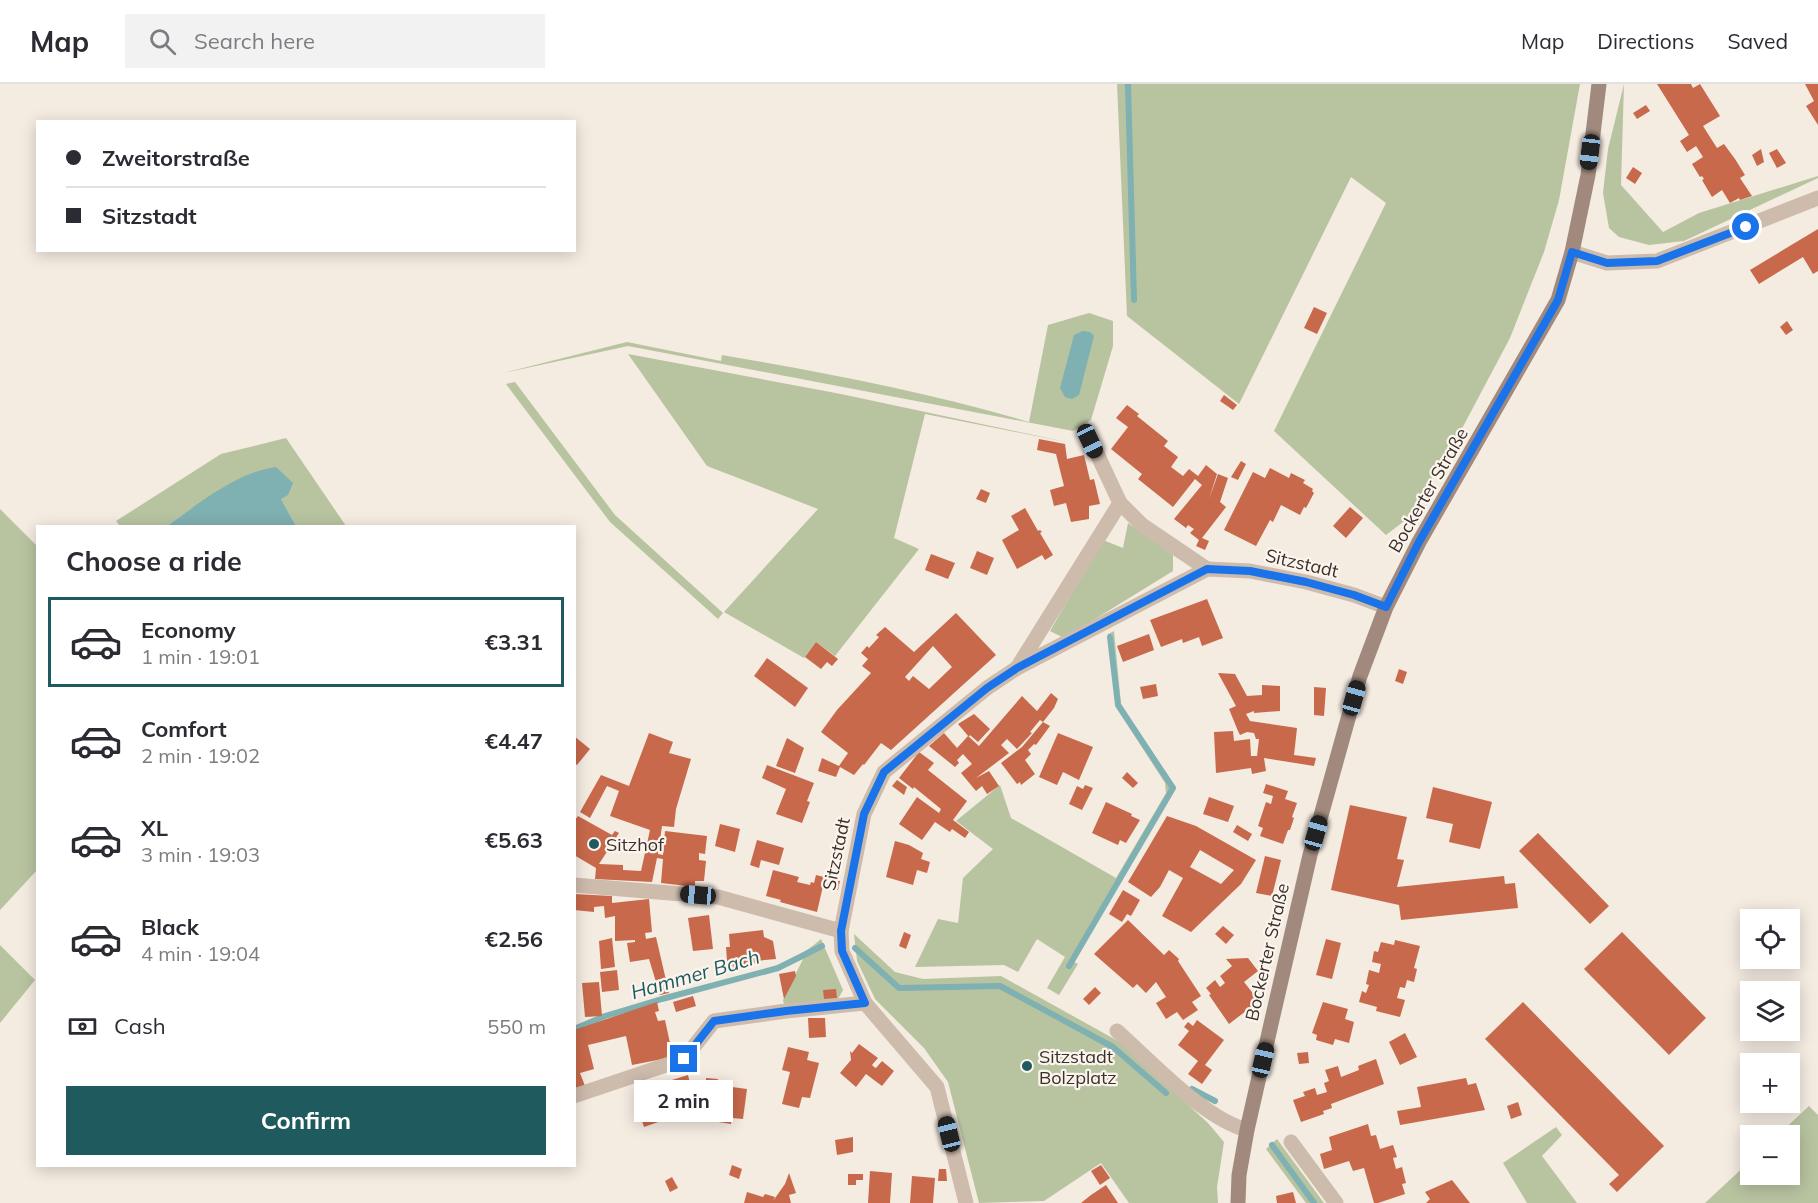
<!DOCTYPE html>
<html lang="en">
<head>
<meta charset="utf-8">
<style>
	:root { --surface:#fff; --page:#f2f2f3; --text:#2b2b33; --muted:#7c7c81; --line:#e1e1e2; --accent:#1f5a5e }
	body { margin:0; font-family:Mulish,sans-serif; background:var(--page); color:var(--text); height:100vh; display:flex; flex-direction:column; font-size:22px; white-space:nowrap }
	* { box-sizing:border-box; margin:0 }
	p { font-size:20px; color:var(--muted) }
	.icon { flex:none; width:33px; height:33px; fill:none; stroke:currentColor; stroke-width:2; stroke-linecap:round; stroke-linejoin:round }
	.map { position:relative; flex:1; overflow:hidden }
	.sheet { position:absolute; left:36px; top:441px; width:540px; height:642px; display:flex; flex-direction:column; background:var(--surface); border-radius:0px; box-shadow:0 3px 15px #0003 }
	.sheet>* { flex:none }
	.top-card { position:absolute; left:36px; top:36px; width:540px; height:132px; border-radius:0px; box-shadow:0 3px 15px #0003; display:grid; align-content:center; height:132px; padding:0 30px; background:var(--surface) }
	.fabs { position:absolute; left:1740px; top:825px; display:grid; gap:12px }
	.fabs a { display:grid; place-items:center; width:60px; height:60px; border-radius:0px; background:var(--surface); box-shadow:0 3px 15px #0003; font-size:30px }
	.end { position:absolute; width:27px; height:27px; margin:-14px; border:8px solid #1a73e8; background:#fff; box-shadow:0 0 0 3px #fff }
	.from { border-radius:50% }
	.bubble { position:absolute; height:42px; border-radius:0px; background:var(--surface); box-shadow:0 3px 15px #0003; font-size:20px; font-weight:700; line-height:42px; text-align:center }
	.car { position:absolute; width:18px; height:36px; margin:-18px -9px; border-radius:8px; box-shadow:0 0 4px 2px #0007; background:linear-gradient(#222 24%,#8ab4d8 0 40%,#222 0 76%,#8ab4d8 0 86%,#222 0) }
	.top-card b { display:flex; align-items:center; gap:21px; height:57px; font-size:22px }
	.top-card b+b { border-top:2px solid var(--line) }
	.top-card i { width:15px; height:15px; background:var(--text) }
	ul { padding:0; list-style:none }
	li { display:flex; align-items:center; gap:18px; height:90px; margin:0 12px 9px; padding:0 18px; border:3px solid transparent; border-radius:0px }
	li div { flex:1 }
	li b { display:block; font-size:22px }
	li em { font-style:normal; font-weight:700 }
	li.selected { border-color:var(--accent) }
	li>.icon { width:54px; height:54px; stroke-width:1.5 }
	h2 { padding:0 30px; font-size:27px; line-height:72px }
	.pay { display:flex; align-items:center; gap:15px; height:66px; padding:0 30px; font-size:22px }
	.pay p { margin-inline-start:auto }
	.cta { display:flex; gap:12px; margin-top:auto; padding:12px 30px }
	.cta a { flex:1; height:69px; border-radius:0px; background:var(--accent); color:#fff; font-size:24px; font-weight:700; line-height:69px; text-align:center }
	header { display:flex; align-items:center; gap:36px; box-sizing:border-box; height:84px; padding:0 30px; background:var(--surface); border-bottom:2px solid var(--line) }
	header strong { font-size:28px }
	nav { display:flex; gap:33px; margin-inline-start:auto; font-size:21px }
	.search { width:420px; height:54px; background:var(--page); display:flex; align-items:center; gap:15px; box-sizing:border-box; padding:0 21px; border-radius:0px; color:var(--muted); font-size:22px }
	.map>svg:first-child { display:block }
	.green { fill:#b8c4a0 }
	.water { fill:#7fb0b2 }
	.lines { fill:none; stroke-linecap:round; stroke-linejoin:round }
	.stream { stroke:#7fb0b2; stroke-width:6 }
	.building { fill:#c8694b; fill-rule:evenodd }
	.street { stroke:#cdbbac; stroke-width:15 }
	.secondary { stroke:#a18a7d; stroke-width:15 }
	.route { stroke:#1a73e8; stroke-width:8 }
	.poi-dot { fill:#1f5a5e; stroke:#fbf5ee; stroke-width:2 }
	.labels { text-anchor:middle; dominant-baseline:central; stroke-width:4.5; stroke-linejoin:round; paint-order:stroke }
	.street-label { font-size:18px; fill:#3b302b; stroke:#fbf5ee }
	.poi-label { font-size:18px; fill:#3b302b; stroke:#fbf5ee; text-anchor:start }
	.water-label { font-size:20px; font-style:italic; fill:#1f5a5e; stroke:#fbf5ee }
</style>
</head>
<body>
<header>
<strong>Map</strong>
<div class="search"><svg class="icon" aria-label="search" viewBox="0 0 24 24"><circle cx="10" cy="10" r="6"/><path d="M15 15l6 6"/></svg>Search here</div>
<nav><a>Map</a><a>Directions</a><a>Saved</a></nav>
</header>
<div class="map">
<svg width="1818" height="1119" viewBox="0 0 1818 1119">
	<rect width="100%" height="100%" fill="#f4ebe1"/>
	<g class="green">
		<path d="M1117,0H1580L1559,116L1544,168L1510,254L1458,352L1407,435L1386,451L1274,347L1386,119L1351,93L1239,320L1127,232Z"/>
		<path d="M1624,0L1621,101L1663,148L1699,129L1818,92V94L1684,157L1649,161L1619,153L1609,144L1603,109L1608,65Z"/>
		<path d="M1089,229L1113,237V262L1091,336L1073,347L628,262L503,289L627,258L721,277L722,271C826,289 928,308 1029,338L1048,241Z"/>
		<path d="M628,270L841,310L1071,359L925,330L894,454L919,465L835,572L816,558L804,574L724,528L818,425L707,382Z"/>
		<path d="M515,298L615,431L723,529L718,535L610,438L506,300Z"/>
		<path d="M286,354L346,442H296L281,415L222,404L167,442H120L116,437L221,370Z"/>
		<path d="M0,425L37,462L38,785L0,826Z"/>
		<path d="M1128,439L1173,471V487L1074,548L1062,553L1050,547L1103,456L1123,464Z"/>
		<path d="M1114,547L1121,620L1175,703L1074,878L1078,880L1059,911L1047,904L1065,873L1037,855L1018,888L1004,881L915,883L938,835L958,839L963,794L993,765L956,737L1000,701L1011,734L1116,794L1166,709L1165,699L1116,623L1108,550Z"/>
		<path d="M854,850L895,888L923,895L1001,892L1118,957L1208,1039L1224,1058L1217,1103L1218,1119H1129L1101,1079L1044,1117L979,1119L948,998L924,964L875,915L857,877Z"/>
		<path d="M821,855L843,906L838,915L784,920L783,916L803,875L778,886L638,923L575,946V943C603,932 632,921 662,912C715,897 778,893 821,855Z"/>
		<path d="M0,861L35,896L0,939Z"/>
		<path d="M1809,1022L1818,1031V1119H1705L1750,1077V1090H1790V1052L1778,1051Z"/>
		<path d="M1556,1043L1562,1051L1542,1072L1577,1119H1527L1503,1079Z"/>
		<path d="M1277,1055L1324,1119H1306L1266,1065Z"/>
	</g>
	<g class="water">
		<path d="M1083,247L1090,248L1094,252L1079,311L1072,315L1065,313L1060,304L1074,251Z"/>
		<path d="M276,383L293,399L288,411L281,415L296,442H167C200,419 235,389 276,383Z"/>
	</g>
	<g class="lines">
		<g class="stream">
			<path d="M1128,0L1134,216"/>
			<path d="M855,864L899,904L1000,902L1113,963L1166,1009"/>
			<path d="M1069,882L1173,704L1118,621L1110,553"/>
			<path d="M574,945L605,932L662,915L778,884L822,862"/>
			<path d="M1192,1005L1215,1017"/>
			<path d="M1272,1061L1314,1119"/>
		</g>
	</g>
	<g class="building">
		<path d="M1657,0H1691L1693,4L1700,0L1720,32L1703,42L1717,64L1724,60L1735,75L1745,91L1740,94L1752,112L1740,116L1739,114L1730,119L1722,106L1712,113L1702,96L1704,95L1702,92L1700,93L1692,80L1703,73L1696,62L1687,68L1680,57L1689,51Z"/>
		<path d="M1805,0H1818V41L1806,22L1814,17Z"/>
		<path d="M1646,21L1650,27L1637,35L1633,29Z"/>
		<path d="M1761,65L1764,78L1757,82L1752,71Z"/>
		<path d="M1777,65L1786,79L1777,84L1769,69Z"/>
		<path d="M1633,83L1642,89L1635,100L1626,94Z"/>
		<path d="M1818,145V187L1813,190L1803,173L1759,200L1750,186Z"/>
		<path d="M1314,223L1327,229L1317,250L1304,244Z"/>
		<path d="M1787,237L1793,246L1786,251L1780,243Z"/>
		<path d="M1224,311L1237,321L1233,326L1220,317Z"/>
		<path d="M1127,321L1139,330L1137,332L1168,357L1164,362L1178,373L1171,383L1183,392L1189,385L1198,392L1206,381L1217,390L1209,415L1218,390L1228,394L1220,418L1226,423L1202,454L1209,457L1205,466L1196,462L1199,456L1190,449L1194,445L1188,441L1186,444L1174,435L1202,401L1195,395L1173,423L1138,395L1142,390L1111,365L1128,343L1116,334Z"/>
		<path d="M1039,355L1065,360L1067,375L1084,371L1090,396L1094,395L1100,420L1089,422V435L1071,438L1066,419L1054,422L1050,406L1064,402L1056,370L1037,366Z"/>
		<path d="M1241,377L1246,380L1238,396L1231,393Z"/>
		<path d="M1270,384L1289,394L1291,389L1305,396L1303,399L1313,405L1312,407L1314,409L1306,424L1304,423L1300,431L1281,421L1273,438L1270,436L1256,462L1224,446L1253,388L1265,394Z"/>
		<path d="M981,405L990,409L986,419L976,415Z"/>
		<path d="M1350,423L1363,434L1346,454L1333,442Z"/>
		<path d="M1025,424L1038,447L1040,446L1042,448L1040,449L1053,471L1045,476L1042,471L1017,485L1002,456L1019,446L1011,432Z"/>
		<path d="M977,467L994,474L987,491L970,484Z"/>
		<path d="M931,470L955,479L948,495L925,486Z"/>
		<path d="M1207,515L1223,554L1202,562L1199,553L1183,559L1182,555L1161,563L1150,536Z"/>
		<path d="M956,529L996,571L891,666L881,659L864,681L863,680L854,691L840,683L836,693L818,687L822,674L839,682L848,669L821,648L837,626L871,589L862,582L868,575L861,569L867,562L869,564L879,553L876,551L885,543L914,568ZM933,562L952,583L929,605L913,592L909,597L905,593Z"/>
		<path d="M1149,550L1154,566L1123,578L1117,562Z"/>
		<path d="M816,558L838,575L832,582L827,578L821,585L805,573Z"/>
		<path d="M767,574L808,604L795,623L754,592Z"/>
		<path d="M1399,585L1407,588L1403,600L1395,597Z"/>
		<path d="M1218,589L1235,590L1247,612L1262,611V601L1280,602V627L1254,629V627L1246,630L1250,637L1297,644L1294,671L1316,674L1314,682L1264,674L1266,687L1252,690L1251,684L1216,689L1214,648L1233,647L1234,657L1250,655L1251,672H1257L1259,655H1256L1254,649L1247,648L1240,651L1238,647L1229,625L1236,622Z"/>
		<path d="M1156,600L1158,612L1143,615L1140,603Z"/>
		<path d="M1314,603L1326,604L1324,632L1314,631Z"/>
		<path d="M1051,609L1058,615L1054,624L1043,638L1040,636L1030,648L1032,649L1017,665L1007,655L1001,661L1009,669L976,694L989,687L999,702L987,710L982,702L976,707L961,689L972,680L963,670L957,676L959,679L955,683L929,662L944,649L957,664L968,652L979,662L1022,612L1037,627Z"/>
		<path d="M974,630L990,645L978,658L970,651L969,653L958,640Z"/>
		<path d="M1043,638L1050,642L1036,661L1034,660L1028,666L1031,670L1025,676L1035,690L1021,701L1020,698L1017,700L1001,679L1022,663Z"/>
		<path d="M649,649L673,658L669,669L691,675L676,725L674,743L662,742L658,770L663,771L665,747L707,752L705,770L699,769V776L706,777L704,797H695V803L661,799L663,775L657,774L652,798L595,795L596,784L574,771V737L578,732L612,751L615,747L619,749L599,780L623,781V786L641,787L650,746L610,732L619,707L607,702L590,734L580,728L601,691L629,702Z"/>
		<path d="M1058,649L1093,663L1079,696L1063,688L1057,701L1039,693Z"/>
		<path d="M574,652L590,665L577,681L574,679Z"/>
		<path d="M787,654L804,664L795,689L776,682Z"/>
		<path d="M919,668L934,679L928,686L967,717L953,736L969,748L965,754L952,745L950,748L935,738L922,756L899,740L917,713L939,729L941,725L914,703L913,705L899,694Z"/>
		<path d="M767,681L814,699L807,717L810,718L802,739L776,730L786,705L762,694Z"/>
		<path d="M1127,688L1138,699L1133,704L1122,694Z"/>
		<path d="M897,696L907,703L904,711L892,702Z"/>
		<path d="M1266,700L1288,707L1285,715L1297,719L1292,733L1294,734L1290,746H1288L1283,760L1260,752L1263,744L1258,742L1266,718L1271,720L1273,712L1263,709Z"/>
		<path d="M1085,701L1093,704L1082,726L1069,720L1077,702L1083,705Z"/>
		<path d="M1433,703L1492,718L1480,765L1449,758L1453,740L1426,734Z"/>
		<path d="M1209,713L1234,722L1228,738L1203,730Z"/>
		<path d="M1106,718L1132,730L1131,732L1140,736L1126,759L1120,756L1118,761L1092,749Z"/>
		<path d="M1350,721L1407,733L1397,775L1404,776L1397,803L1504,792L1505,800L1515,799L1518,824L1401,836L1399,821L1331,806Z"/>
		<path d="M1167,732L1196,742L1256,776L1241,800L1191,848L1162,832L1183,794L1169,786L1160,803L1151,813L1128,798ZM1200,766L1234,786L1221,800L1190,783Z"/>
		<path d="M720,740L740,745L735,768L715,762Z"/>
		<path d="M1237,741L1252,750L1248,757L1233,748Z"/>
		<path d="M1538,749L1609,822L1590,840L1519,767Z"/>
		<path d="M757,756L784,764L779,781L761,776L759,784L750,781Z"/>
		<path d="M895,757L909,761L923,769L921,775L930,778L927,789L917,786L913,801L886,793Z"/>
		<path d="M1265,772L1281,776L1272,812L1256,809Z"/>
		<path d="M773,786L799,793L797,798L810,801L811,798L814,799L816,791L840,797L838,806L823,802L817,828L780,818L781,816L766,812Z"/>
		<path d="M1123,806L1140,816L1131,832L1127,830L1122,838L1109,830Z"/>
		<path d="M574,810L612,812V819L649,815L652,848L645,849L646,855L656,853L669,909L660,911L649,875L630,878L627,859L635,858V856L615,857V832L605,834L604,822L594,823V828L574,826Z"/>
		<path d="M709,831L713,865L693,867L688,834Z"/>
		<path d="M1128,836L1164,871L1169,866L1179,875L1178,877L1201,912L1192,918L1198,926L1183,936L1177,928L1166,935L1156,919L1166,913L1156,898L1146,909L1137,900L1133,904L1094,870Z"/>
		<path d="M1223,842L1234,851L1226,860L1215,850Z"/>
		<path d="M763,846L764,853L773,857L776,875L755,877V879L733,885L732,876L727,877L726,863H730L729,850Z"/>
		<path d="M904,848L911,851L906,865L899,862Z"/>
		<path d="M1622,848L1706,934L1669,971L1584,885Z"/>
		<path d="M612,854L615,883L601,885L599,857Z"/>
		<path d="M1326,855L1341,859L1332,895L1316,891Z"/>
		<path d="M1395,856L1420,862L1414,884L1417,885L1414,898L1407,896L1405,904L1400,903L1397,914L1405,916L1400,933L1376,927L1377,923L1359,918L1362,907L1366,909L1369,901L1366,900L1369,886L1379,889L1381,880L1372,878L1374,867L1378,868L1381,858L1394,861Z"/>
		<path d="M1248,874L1258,887L1244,898L1259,917L1229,940L1209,911L1211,910L1206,904L1215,896L1220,903L1225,899L1220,892L1232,882L1226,875Z"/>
		<path d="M617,886L619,906L602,908L600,888Z"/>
		<path d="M795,887L796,892L784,915L779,890Z"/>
		<path d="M599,898L602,932L585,933L582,899Z"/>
		<path d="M1095,903L1101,909L1089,921L1083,915Z"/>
		<path d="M836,905L837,914L824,915L823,906Z"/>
		<path d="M693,912L696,922L676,928L673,918Z"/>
		<path d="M657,918L659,927L655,928L658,937L665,936L673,973L632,981L626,952L588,961L594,985L580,989L585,1002L574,1005V946Z"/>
		<path d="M1323,918L1348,925L1345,935L1354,938L1349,959L1335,955L1333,961L1316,956L1317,951L1312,949Z"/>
		<path d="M1523,918L1664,1062L1617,1108L1609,1100L1619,1091L1485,955Z"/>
		<path d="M808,934H825L826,953L809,954Z"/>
		<path d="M1197,936L1224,956L1205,981L1212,986L1202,1000L1188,990L1198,977L1178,961L1189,947L1184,943L1188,938L1193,942Z"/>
		<path d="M1405,949L1417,973L1400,981L1389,958Z"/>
		<path d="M859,960L878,974L872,981L874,983L876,984L882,977L894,987L882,1002L866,990L856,1003L840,989L851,976L850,967L852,969Z"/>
		<path d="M788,963L809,968L807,976L819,979L810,1014L802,1013L799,1024L782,1020L790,988L782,986Z"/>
		<path d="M1308,968L1309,979L1299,980L1297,969Z"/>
		<path d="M1376,975L1384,1000L1331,1020L1332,1024L1323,1027L1324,1030L1301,1038L1293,1016L1305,1012L1303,1008L1315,1004L1317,1011L1327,1008L1324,999L1329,997L1325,986L1338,982L1341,993L1359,986L1358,982Z"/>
		<path d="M688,991L691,1003L706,999V994L718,995L717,1001L747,1005L743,1035L732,1034L731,1040L712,1037L714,1022L706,1021V1017L659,1032L661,1037L644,1043L636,1018L652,1013L649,1003Z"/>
		<path d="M1466,994L1468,1001L1476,999L1485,1026L1400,1041L1397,1027L1421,1023L1417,1003Z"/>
		<path d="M1518,1018L1522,1031L1511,1035L1507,1022Z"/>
		<path d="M1368,1040L1371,1052L1376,1051L1380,1065L1393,1061L1397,1073L1393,1074L1396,1085L1402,1083L1406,1099L1402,1100L1405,1110L1378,1119H1374L1364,1084L1353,1087L1349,1077L1324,1085L1320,1070L1332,1066L1329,1053Z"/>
		<path d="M853,1053V1068L837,1071L835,1056Z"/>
		<path d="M732,1081L742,1085L739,1095L729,1091Z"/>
		<path d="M1101,1081L1110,1094L1100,1101L1091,1087Z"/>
		<path d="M939,1085H946L947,1097H938Z"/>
		<path d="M870,1087L892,1089L890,1119H868Z"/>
		<path d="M789,1089L796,1109L789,1111L791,1119H744L747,1108L763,1113L765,1110L775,1113L773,1117L785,1100Z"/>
		<path d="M848,1090H863V1096H856V1101H848Z"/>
		<path d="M912,1092L935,1094L933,1119H910Z"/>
		<path d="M672,1093L678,1104L670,1108L665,1097Z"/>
		<path d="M1452,1096L1470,1119H1426L1430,1115L1425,1108Z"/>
		<path d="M1106,1101L1118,1119H1081L1091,1111Z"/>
		<path d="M1293,1108L1296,1119H1277L1276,1112Z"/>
	</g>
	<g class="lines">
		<g class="street">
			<path d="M1572,168L1607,179L1657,177L1818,114"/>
			<path d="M1120,419L1142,441L1207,485"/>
			<path d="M1017,584L1120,419L1091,357"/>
			<path d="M574,801L718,813L841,847"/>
			<path d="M1117,947C1152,978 1203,1034 1247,1046"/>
			<path d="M574,1012L684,975L714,937L786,927L865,919"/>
			<path d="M1291,1058L1336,1119"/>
			<path d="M966,1119L937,1003L865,919L842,867L841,847L864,730L884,688L987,604L1017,584L1207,485L1250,487L1306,498L1354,511L1386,523"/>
		</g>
		<path class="secondary" d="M1238,1119L1239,1091L1247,1046L1271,940L1310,771L1360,592L1386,523L1419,458L1558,216L1572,168L1588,91L1599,0"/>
	</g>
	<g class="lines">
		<path class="route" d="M684,975L714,937L786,927L865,919L842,867L841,847L864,730L884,688L987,604L1017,584L1207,485L1250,487L1306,498L1354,511L1386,523L1419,458L1558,216L1572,168L1607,179L1657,177L1746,143"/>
	</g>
	<g class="poi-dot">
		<circle cx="594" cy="760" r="6"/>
		<circle cx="1027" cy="982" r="6"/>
	</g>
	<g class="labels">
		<g class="street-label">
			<text transform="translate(1428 406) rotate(-60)">Bockerter Straße</text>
			<text transform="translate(1302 479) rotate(13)">Sitzstadt</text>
			<text transform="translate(836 770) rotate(-78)">Sitzstadt</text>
			<text transform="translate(1267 868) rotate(-77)">Bockerter Straße</text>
		</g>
		<g class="poi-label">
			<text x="606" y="760">Sitzhof</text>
			<text x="1039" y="972">Sitzstadt<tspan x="1039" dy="21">Bolzplatz</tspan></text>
		</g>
		<g class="water-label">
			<text transform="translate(695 890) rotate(-16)">Hammer Bach</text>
		</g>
	</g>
</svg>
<div class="fabs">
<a><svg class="icon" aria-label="locate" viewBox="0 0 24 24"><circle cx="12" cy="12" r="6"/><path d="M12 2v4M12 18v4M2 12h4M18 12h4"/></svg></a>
<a><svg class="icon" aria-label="layers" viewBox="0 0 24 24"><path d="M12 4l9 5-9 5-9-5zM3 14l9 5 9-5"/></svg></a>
<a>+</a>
<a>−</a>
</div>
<i class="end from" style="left:1746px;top:143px"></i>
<i class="end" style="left:684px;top:975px"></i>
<div class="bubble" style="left:634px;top:996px;width:99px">2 min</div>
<i class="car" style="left:1590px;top:68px;rotate:187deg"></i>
<i class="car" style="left:1090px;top:357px;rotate:155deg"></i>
<i class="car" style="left:1354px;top:614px;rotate:16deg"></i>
<i class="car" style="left:1316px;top:749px;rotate:16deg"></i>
<i class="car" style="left:698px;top:811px;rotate:275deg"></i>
<i class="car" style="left:1263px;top:976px;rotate:13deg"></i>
<i class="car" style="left:949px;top:1050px;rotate:346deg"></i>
<div class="top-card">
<b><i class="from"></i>Zweitorstraße</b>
<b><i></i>Sitzstadt</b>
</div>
<section class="sheet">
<h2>Choose a ride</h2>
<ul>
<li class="selected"><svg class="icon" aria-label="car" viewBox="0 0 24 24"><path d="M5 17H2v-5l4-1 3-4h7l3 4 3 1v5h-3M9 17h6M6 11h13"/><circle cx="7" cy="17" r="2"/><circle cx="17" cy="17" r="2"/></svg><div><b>Economy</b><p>1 min · 19:01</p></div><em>€3.31</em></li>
<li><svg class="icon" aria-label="car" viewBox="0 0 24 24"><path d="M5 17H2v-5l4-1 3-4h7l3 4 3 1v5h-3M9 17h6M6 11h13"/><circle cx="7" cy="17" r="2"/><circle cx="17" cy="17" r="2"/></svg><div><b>Comfort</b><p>2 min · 19:02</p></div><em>€4.47</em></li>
<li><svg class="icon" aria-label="car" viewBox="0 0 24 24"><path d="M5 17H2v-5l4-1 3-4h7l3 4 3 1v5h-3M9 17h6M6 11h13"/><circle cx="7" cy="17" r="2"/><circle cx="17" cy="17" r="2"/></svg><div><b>XL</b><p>3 min · 19:03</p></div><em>€5.63</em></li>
<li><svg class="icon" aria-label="car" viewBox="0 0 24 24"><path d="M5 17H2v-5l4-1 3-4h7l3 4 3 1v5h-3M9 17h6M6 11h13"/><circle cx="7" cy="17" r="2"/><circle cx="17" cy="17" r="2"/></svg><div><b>Black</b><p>4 min · 19:04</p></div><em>€2.56</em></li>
</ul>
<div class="pay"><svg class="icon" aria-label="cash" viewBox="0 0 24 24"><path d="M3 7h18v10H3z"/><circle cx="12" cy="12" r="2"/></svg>Cash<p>550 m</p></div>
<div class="cta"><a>Confirm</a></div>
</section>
</div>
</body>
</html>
